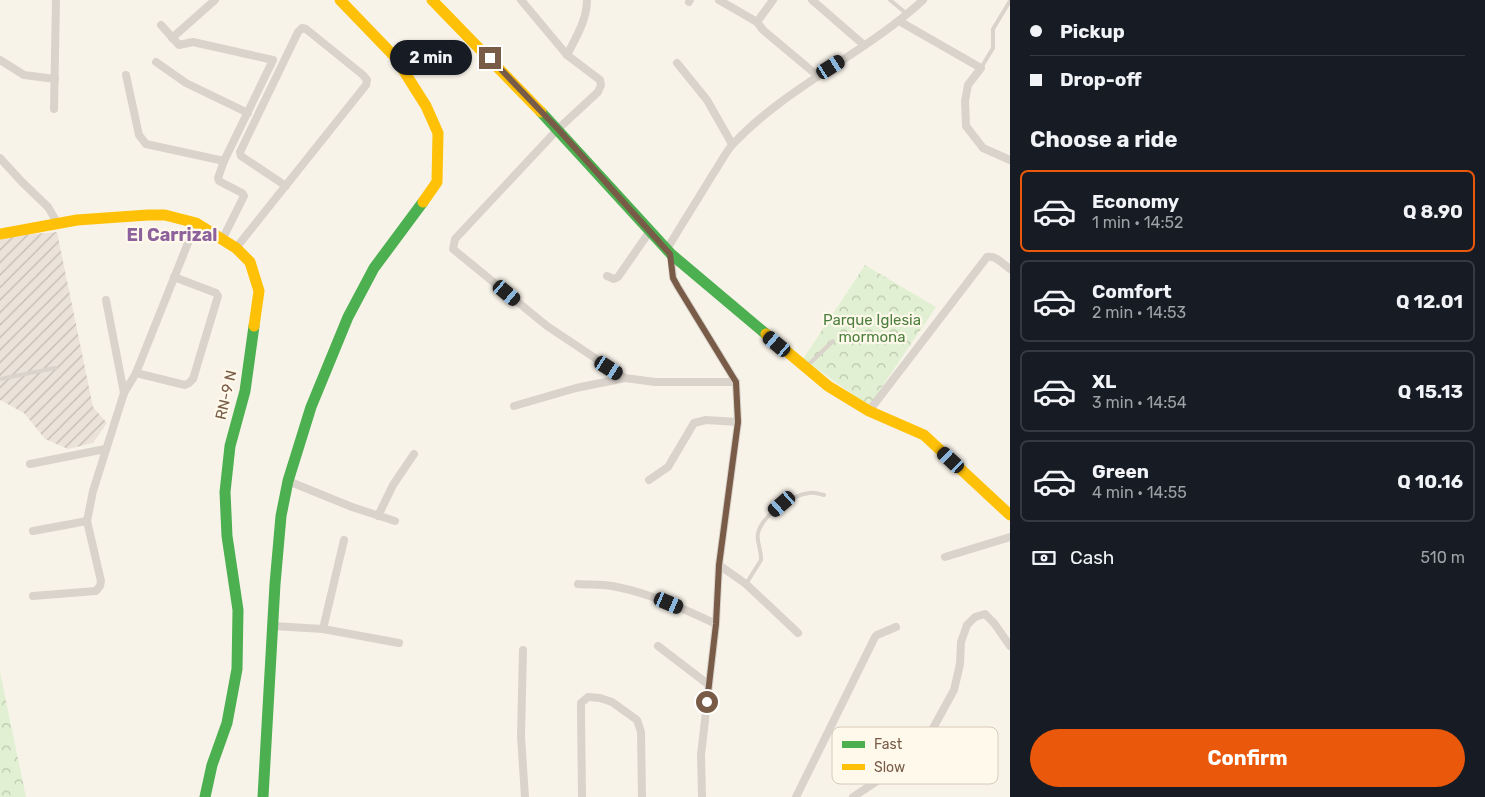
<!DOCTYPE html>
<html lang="en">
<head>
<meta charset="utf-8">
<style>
	:root { --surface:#171b24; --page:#20242c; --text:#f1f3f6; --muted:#9ea1a6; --line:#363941; --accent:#ea580c }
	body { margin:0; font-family:Rubik,sans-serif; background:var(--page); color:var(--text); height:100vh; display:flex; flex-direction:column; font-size:19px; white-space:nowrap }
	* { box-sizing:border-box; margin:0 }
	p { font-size:16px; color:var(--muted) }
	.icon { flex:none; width:28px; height:28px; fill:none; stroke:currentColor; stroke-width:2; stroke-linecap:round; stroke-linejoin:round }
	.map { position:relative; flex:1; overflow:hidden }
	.details { display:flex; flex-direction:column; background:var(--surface); width:475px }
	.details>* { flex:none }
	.banner { display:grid; align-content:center; height:110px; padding:0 20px; background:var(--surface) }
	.end { position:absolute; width:22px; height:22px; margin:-11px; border:6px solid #785c47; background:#fff; box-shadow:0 0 0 2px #fff }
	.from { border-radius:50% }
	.bubble { position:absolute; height:35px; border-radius:18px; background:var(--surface); box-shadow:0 1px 4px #0004; font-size:16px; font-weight:700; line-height:35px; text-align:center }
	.car { position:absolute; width:15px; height:30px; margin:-15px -8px; border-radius:6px; box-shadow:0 0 4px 1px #0007; background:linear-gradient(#222 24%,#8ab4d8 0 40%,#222 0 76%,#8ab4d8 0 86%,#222 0) }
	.banner b { display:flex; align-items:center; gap:18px; height:48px; font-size:19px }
	.banner b+b { border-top:1px solid var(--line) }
	.banner i { width:12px; height:12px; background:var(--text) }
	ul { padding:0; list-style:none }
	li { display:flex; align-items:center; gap:15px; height:82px; margin:0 10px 8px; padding:0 10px; border:2px solid var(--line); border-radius:8px }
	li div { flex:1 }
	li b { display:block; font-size:19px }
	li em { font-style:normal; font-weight:700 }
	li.on { border-color:var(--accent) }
	li>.icon { width:45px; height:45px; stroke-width:1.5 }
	h2 { padding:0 20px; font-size:22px; line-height:60px }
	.pay { display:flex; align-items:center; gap:12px; height:55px; padding:0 20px; font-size:19px }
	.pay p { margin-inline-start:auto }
	.primary-button { display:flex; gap:10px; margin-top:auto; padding:10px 20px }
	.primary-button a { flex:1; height:58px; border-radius:30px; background:var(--accent); color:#fff; font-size:20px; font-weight:700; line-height:58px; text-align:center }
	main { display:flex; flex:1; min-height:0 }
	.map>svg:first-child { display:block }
	.industrial { fill:url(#industrial-furrows) }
	.forest { fill:url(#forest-crowns) }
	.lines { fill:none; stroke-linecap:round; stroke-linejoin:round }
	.lane { stroke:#dad3cc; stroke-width:4 }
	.street { stroke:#dad3cc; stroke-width:8 }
	.fast { stroke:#4caf50; stroke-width:11 }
	.slow { stroke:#ffc107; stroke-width:11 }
	.route { stroke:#785c47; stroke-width:6 }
	.labels { text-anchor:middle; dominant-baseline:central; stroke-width:4.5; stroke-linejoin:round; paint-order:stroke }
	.park-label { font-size:15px; fill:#4c7f3e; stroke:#fff9eb }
	.street-label { font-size:15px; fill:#785c47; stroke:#fff9eb }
	.quarter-label { font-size:18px; font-weight:bold; fill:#8d629c; stroke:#fff9eb }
	.key { fill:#fff9eb; stroke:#d6caba; stroke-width:1 }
	.key-label { font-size:14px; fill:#785c47 }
</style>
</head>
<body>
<main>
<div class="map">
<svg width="1010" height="797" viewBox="0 0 1010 797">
	<defs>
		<pattern id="industrial-furrows" width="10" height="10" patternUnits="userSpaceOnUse" patternTransform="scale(1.25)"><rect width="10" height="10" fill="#ebe3da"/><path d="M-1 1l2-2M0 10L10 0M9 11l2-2" fill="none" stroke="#c3bbb3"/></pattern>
		<pattern id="forest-crowns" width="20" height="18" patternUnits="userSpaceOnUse" patternTransform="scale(1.25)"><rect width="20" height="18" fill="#e1f0d2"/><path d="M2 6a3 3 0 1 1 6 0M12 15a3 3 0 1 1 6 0" fill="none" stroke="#bbc6ac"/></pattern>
	</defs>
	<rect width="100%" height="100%" fill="#f8f3e9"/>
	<path class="industrial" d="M57,232L93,407L107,423L93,443L68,449L45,439L24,413L0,400V237Z"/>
	<g class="forest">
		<path d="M865,265L936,307L869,406L803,359Z"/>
		<path d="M0,672L26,797H0Z"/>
	</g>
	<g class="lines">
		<g class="lane">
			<path d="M890,0L907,14"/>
			<path d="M981,68L993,48V29L1010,1"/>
			<path d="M807,366L833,341"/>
			<path d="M0,379L55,368"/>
			<path d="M746,584L761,560C762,551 756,542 758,533C762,516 791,495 809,493C814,492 819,494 824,495"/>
		</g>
		<g class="street">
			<path d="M521,0L567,55L600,80L601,85L598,92L558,129L455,239L453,249L547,326L625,378"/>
			<path d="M719,0L757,22"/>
			<path d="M773,0L757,22L763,30L818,76"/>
			<path d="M812,0L864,45"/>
			<path d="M689,2L690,0"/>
			<path d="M899,21L981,68L968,85L965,101L966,126L983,148L1010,160"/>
			<path d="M161,25L179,45L193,42L273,60L224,161L218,178L219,181L242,193L244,196L223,238"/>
			<path d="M172,38L215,0"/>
			<path d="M567,55C576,37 587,20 587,0"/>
			<path d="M0,60L24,75L55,79"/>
			<path d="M156,62L186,83L248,113"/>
			<path d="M677,63L707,100L732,144"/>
			<path d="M126,75L139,135L146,144L224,161"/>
			<path d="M54,109L56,0"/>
			<path d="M0,158L22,182L48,207L58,224"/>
			<path d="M236,248L366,85L367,80L363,75L306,29L302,28L298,32L240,152L241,156L286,186"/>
			<path d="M667,249C682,224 698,199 713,174C720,164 726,151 734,143C789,85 865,54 923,0"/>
			<path d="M671,254L673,278L678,287L736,382L738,422L719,565L716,624L701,755L702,797"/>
			<path d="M607,276L614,279L618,277L650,231"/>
			<path d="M106,300L124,393"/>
			<path d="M136,373L185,385L189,383L193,379L218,296L216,293L174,277"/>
			<path d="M514,406L576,388L625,378L655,382H736"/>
			<path d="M869,411L987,257C996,255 1003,264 1010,269"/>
			<path d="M30,464L105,449"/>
			<path d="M649,480L668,467L694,423L706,420L738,422"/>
			<path d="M288,481L352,507L395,521"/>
			<path d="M378,516L393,485L414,454"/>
			<path d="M33,531L87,521"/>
			<path d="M945,557L1010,537"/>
			<path d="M719,565L746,584L798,633"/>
			<path d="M578,584C591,585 604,584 617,587C652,594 684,609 716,624"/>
			<path d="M33,596L96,591L100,586L101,581L87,521L93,491L124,393L136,373L196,223"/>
			<path d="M273,626L323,629L399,643"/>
			<path d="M323,629L344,540"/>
			<path d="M658,646L709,685"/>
			<path d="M523,650L521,736L525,797"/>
			<path d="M582,797L581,714V703L588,697L600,698L612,702L637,720L641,732L642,797"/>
			<path d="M796,797L875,637L877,635L896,627"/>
			<path d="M853,797L915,756L926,741L954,690L960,664L961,642L967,625L975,617L985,614L994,623L1010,646"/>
		</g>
		<g class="fast">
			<path d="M541,112L671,254L766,334"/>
			<path d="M205,797L212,765L227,723L237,669L238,610L227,536L225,492L230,446L245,391L254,326"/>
			<path d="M263,797L275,584L281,516L288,481L311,407L348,317L374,268L423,202"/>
		</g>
		<g class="slow">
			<path d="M340,0L395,57L426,106L438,133L437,182L423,202"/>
			<path d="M432,0L541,112"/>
			<path d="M0,234L77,220L148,215H165L196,223L236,248L250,262L259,291L254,326"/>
			<path d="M766,334L828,386L869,411L924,435L1010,515"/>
		</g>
	</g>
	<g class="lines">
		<path class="route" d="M490,58L558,129L670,254L673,278L678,287L736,382L738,422L719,565L716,624L707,702"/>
	</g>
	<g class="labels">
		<g class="park-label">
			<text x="872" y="320">Parque Iglesia<tspan x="872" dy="17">mormona</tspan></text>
		</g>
		<g class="street-label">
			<text transform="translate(226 395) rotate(-77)">RN-9 N</text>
		</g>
		<g class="quarter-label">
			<text x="172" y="235">El Carrizal</text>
		</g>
	</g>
	<rect x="832" y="727" width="166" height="57" rx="8" class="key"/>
	<rect x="842" y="741" width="23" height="7" fill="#4caf50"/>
	<rect x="842" y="764" width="23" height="6" fill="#ffc107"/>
	<g class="key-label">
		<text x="874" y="749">Fast</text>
		<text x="874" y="772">Slow</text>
	</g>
</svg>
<i class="end from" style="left:707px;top:702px"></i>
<i class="end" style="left:490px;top:58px"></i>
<div class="bubble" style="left:390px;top:40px;width:82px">2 min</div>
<i class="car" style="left:831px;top:67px;rotate:58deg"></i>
<i class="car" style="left:507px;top:293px;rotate:130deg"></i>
<i class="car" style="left:777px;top:344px;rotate:310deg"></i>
<i class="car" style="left:609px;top:368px;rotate:123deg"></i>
<i class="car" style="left:951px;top:460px;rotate:313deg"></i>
<i class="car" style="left:782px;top:504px;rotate:229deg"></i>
<i class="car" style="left:669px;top:603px;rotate:113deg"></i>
</div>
<section class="details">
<div class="banner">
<b><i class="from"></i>Pickup</b>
<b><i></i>Drop-off</b>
</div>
<h2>Choose a ride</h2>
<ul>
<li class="on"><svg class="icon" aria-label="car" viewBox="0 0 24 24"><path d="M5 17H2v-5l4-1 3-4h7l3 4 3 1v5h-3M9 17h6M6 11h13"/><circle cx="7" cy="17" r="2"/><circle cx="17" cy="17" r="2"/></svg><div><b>Economy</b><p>1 min · 14:52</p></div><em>Q 8.90</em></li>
<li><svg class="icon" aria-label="car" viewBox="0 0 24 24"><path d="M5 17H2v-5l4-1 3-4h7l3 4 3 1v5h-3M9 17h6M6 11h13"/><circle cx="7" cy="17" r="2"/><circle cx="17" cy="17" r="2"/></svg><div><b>Comfort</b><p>2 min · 14:53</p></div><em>Q 12.01</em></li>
<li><svg class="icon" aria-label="car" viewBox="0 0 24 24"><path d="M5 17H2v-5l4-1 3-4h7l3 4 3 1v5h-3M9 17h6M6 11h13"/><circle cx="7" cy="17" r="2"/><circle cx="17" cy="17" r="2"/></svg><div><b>XL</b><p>3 min · 14:54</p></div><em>Q 15.13</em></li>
<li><svg class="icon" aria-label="car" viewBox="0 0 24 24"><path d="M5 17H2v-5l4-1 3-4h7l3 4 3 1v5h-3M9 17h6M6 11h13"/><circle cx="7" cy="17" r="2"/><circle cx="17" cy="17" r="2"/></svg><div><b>Green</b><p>4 min · 14:55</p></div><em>Q 10.16</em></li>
</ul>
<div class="pay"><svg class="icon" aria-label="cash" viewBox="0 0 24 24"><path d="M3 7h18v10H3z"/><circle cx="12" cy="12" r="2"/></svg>Cash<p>510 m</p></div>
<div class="primary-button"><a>Confirm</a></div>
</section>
</main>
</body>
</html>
